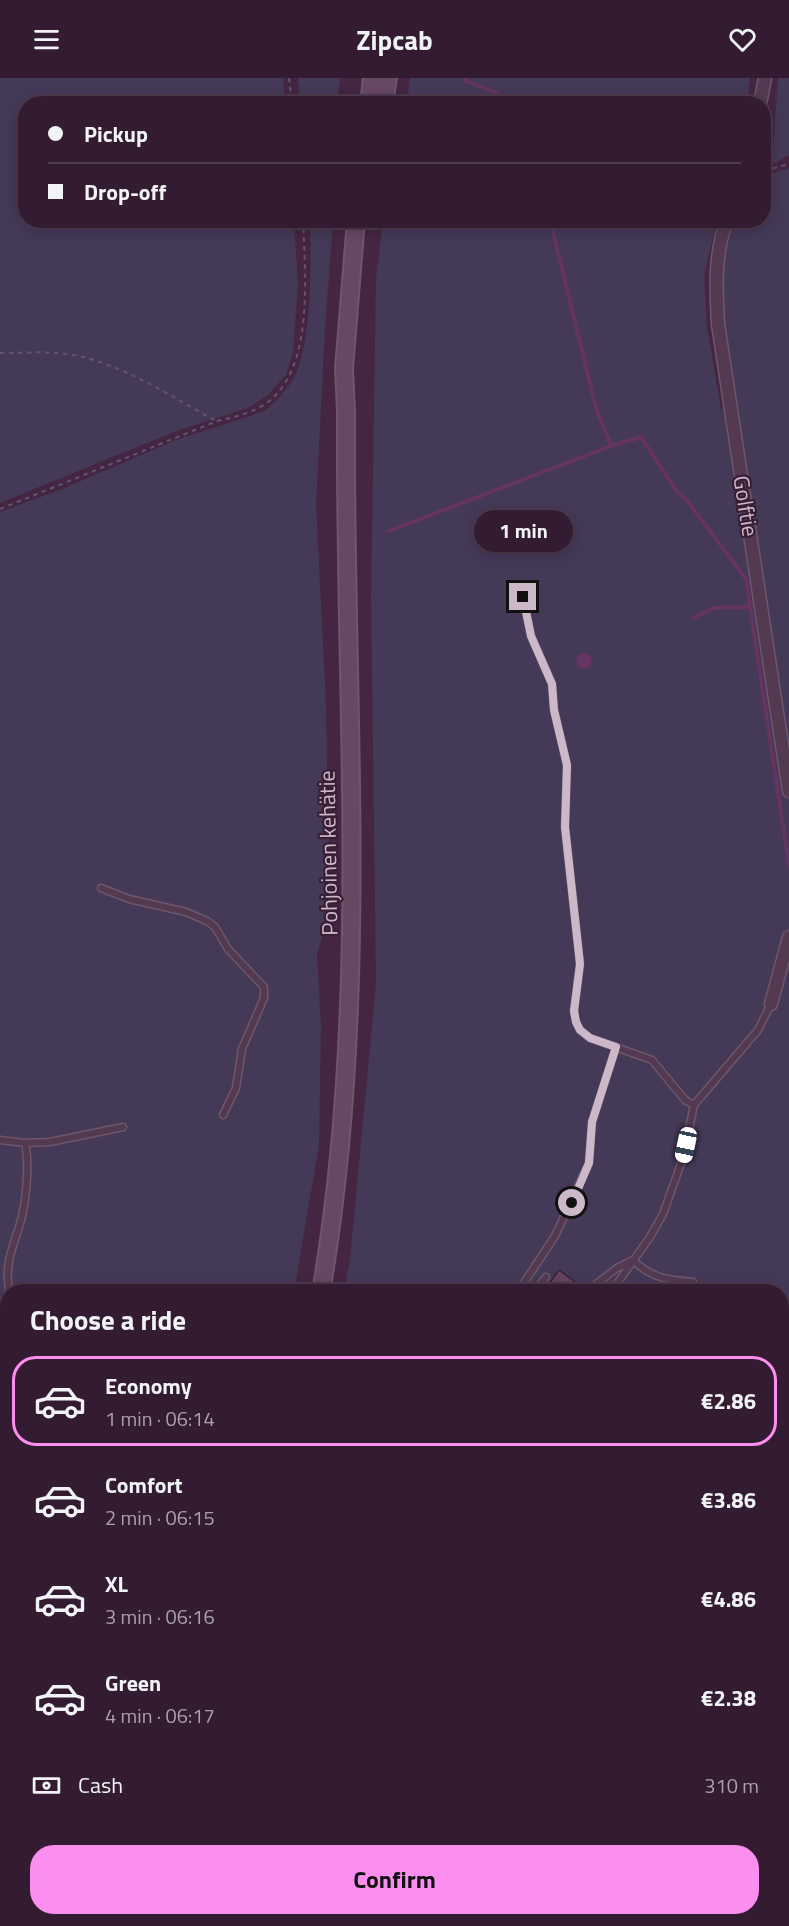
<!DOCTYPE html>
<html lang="en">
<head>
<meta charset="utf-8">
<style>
	:root { --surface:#331c32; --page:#3e293e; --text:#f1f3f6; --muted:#a9a1ac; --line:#4e3a4d; --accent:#fc8eef }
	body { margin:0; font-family:"Titillium Web",sans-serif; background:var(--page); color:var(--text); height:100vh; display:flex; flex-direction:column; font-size:22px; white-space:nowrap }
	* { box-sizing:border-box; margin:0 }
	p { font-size:20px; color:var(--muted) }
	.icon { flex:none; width:33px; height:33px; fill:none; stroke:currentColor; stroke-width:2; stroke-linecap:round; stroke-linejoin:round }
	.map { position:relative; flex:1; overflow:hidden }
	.sheet { position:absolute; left:0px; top:1206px; width:789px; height:642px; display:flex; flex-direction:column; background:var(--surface); border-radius:24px 24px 0 0; box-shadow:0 3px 15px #0003,0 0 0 2px var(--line) }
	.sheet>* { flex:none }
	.top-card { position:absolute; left:18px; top:18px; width:753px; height:132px; border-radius:24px; box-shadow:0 3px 15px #0003,0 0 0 2px var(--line); display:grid; align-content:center; height:132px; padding:0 30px; background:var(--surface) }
	.end { position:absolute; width:27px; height:27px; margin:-14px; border:8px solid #cdb8ca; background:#111; box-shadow:0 0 0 3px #111 }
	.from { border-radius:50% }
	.bubble { position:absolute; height:42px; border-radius:21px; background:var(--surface); box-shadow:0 3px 15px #0003,0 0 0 2px var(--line); font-size:20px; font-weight:700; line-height:42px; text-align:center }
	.car { position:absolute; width:18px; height:36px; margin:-18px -9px; border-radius:8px; box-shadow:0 0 4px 2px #0007; background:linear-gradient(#fff 24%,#345 0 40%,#fff 0 76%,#345 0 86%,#fff 0) }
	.top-card b { display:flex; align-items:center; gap:21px; height:57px; font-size:22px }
	.top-card b+b { border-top:2px solid var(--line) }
	.top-card i { width:15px; height:15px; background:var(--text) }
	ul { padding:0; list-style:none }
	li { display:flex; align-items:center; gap:18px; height:90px; margin:0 12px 9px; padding:0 18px; border:3px solid transparent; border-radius:24px }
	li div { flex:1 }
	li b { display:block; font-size:22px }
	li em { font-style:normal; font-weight:700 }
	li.active { border-color:var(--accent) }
	li>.icon { width:54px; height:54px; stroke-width:1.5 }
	h2 { padding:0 30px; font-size:27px; line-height:72px }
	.pay { display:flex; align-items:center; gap:15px; height:66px; padding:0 30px; font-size:22px }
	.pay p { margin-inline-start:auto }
	.button { display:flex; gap:12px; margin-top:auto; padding:12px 30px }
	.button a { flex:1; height:69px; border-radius:24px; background:var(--accent); color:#111; font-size:24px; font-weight:700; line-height:69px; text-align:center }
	header { display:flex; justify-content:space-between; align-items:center; height:78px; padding:0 30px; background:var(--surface); font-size:27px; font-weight:700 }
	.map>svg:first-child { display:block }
	.green { fill:#443957 }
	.water { fill:#653461 }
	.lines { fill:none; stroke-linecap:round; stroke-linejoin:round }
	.stream { stroke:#653461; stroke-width:4 }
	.building { fill:#644261; stroke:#3b2138; stroke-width:1.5 }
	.lane-casing { stroke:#6e566b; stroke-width:9 }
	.street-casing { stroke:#6e566b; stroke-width:15 }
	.secondary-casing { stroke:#6e566b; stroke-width:20 }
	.path { stroke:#65546e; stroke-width:2; stroke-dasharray:4.5 4.5; stroke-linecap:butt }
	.lane { stroke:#533a51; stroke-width:6 }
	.street { stroke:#533a51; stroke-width:12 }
	.secondary { stroke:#674863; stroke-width:16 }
	.route { stroke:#cdb8ca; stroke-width:8 }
	.labels { text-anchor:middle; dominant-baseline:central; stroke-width:4.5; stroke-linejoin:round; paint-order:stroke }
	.street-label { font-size:22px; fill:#cdb8ca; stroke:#391f36 }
</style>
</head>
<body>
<header><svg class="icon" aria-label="menu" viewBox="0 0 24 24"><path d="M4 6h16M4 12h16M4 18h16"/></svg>Zipcab<svg class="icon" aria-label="heart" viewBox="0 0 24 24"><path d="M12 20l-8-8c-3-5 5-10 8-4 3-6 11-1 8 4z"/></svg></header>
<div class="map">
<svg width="789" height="1848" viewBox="0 0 789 1848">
	<rect width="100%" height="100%" fill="#442642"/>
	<g class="green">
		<path d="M0,0H283L285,25L26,26V142L294,143L298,207L293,274L286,297L268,317L248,330L179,352L0,425Z"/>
		<path d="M298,0H340L337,25H300Z"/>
		<path d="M410,0H750L747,25H407Z"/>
		<path d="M778,0H789V77L772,87Z"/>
		<path d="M789,90V1848H136L140,1840H782V1214L344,1213L350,1181L376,905L371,519L376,200L383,143H717L704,197L707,249L721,331L738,325C725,264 712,203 735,143L764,142V98Z"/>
		<path d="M310,143H333L325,251L316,426L326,626L329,794L327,841L317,876L321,948L319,1067L294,1213L8,1214V1840L88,1841L85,1848H0V434L62,411L176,362L265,333C276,323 288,311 295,298C312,261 311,184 310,143Z"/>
	</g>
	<g class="water">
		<circle cx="584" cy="583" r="8"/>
		<path d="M7,1560V1582L0,1587V1565Z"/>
		<path d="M782,1741L789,1755V1785L782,1770Z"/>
	</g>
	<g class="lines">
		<g class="stream">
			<path d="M466,0V3L495,14L510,26"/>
			<path d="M550,142L596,330L611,368L641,359L676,412L689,425L746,501L789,788"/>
			<path d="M389,453L611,368"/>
			<path d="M693,540L713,530L751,529"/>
		</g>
	</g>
	<path class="building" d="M559,1192L583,1210L581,1214H543Z"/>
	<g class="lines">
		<defs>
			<g id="lane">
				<path d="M523,519L531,558L552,606L554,632L567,687L565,749L580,886L574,933L576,944L580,952L590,960L652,982L685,1022L694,1027"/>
				<path d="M101,810L129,821L186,834L207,843L215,849L228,871L264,909V920L242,971L236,1010L223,1037"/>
				<path d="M0,1062L25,1065C30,1087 26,1127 19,1149C11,1174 5,1187 9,1214"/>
				<path d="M25,1065L50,1064L123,1049"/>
				<path d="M518,1214L555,1158L589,1085L592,1044L616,969"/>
				<path d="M534,1214L546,1199"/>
				<path d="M586,1214L617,1190L633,1182C651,1200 668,1202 693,1204"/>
				<path d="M611,1214L650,1159L663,1136L683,1080L694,1027L758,952L771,926"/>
				<path d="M0,1262L8,1245"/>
				<path d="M782,1586L789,1593"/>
				<path d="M782,1672L789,1673"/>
				<path d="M402,1840L404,1848"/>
				<path d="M415,1840L419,1848"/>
				<path d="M0,1847L11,1848L30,1840"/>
				<path d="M167,1848L170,1840"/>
			</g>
			<g id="street">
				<path d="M760,26L765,0"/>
				<path d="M727,142C714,176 716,211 718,246L789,713"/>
				<path d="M771,926L789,859"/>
			</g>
			<g id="secondary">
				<path d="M369,26L372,0"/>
				<path d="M384,26L388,0"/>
				<path d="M321,1214C371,923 344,627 346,334L344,291L356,142"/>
				<path d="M113,1848L117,1840"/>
			</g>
		</defs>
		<use href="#lane" class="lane-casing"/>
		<use href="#street" class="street-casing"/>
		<use href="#secondary" class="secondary-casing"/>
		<g class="path">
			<path d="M289,0L292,26"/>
			<path d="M764,93L789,86"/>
			<path d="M0,275C28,275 55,272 83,279C130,291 174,320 216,343"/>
			<path d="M0,431L217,343C234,339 250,336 265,326C315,293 305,195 303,142"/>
			<path d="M782,1360L788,1365"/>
			<path d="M0,1702L8,1701"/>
		</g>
		<use href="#lane" class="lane"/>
		<use href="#street" class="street"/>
		<use href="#secondary" class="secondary"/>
	</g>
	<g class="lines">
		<path class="route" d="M523,519L531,558L552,606L554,632L567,687L565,749L580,886L574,933L576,944L580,952L590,960L616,969L592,1044L589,1085L572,1125"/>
	</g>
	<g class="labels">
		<g class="street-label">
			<text transform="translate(746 428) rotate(81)">Golftie</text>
			<text transform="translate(328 775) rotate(-91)">Pohjoinen kehätie</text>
		</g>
	</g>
</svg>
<i class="end from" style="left:572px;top:1125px"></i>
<i class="end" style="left:523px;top:519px"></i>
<div class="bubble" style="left:474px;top:432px;width:99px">1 min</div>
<i class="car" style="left:686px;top:1067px;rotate:192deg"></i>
<div class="top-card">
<b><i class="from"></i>Pickup</b>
<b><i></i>Drop-off</b>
</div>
<section class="sheet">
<h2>Choose a ride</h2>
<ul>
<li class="active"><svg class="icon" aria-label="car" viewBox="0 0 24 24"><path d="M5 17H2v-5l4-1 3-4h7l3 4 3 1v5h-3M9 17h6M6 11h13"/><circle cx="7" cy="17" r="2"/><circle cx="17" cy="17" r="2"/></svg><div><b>Economy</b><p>1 min · 06:14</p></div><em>€2.86</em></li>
<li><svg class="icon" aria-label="car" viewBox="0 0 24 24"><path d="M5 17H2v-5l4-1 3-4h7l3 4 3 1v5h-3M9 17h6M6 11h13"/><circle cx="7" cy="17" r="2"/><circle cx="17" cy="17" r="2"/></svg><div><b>Comfort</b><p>2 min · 06:15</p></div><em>€3.86</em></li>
<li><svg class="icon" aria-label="car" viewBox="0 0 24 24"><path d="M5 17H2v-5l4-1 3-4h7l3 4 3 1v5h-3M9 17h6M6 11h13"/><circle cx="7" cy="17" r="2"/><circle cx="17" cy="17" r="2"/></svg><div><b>XL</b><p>3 min · 06:16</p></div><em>€4.86</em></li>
<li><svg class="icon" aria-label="car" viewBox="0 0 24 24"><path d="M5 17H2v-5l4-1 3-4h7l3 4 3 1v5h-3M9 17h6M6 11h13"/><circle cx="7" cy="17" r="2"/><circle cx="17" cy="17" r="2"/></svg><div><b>Green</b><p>4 min · 06:17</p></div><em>€2.38</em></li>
</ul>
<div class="pay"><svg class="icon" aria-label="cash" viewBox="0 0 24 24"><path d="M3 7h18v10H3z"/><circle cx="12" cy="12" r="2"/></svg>Cash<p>310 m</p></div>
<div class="button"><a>Confirm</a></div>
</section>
</div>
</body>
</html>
